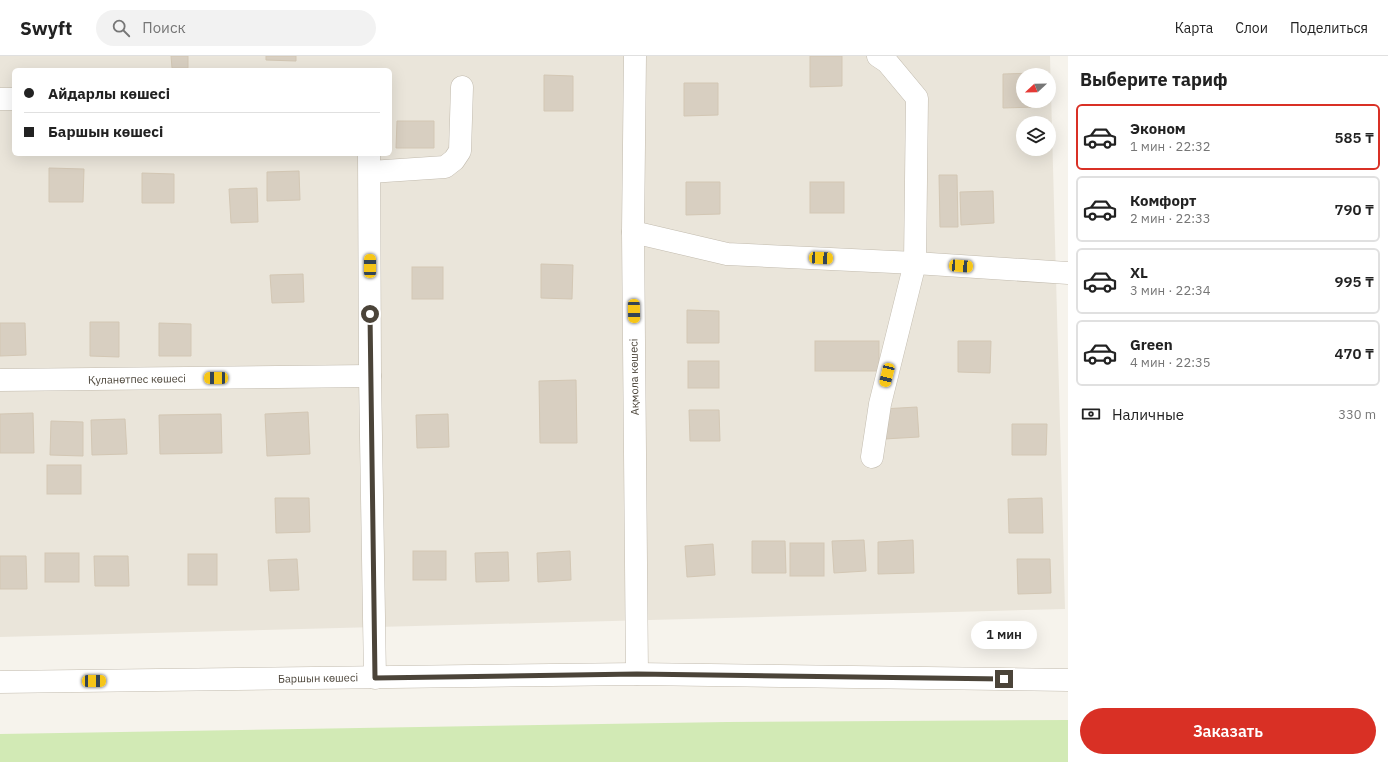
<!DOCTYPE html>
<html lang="ru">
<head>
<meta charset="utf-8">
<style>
	:root { --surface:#fff; --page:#f2f2f2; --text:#222; --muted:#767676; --line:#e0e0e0; --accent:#d93025 }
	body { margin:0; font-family:"IBM Plex Sans",sans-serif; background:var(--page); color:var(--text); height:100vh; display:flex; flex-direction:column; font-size:15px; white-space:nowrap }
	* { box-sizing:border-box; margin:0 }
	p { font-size:13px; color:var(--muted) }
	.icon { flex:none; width:22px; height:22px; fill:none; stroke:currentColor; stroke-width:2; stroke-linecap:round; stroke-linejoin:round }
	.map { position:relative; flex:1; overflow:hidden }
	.drawer { display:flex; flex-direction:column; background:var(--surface); width:320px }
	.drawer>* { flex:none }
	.top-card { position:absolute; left:12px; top:12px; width:380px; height:88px; border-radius:6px; box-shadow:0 4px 16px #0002; display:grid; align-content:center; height:88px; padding:0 12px; background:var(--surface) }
	.needle { width:26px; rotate:248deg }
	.tools { position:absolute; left:1016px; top:12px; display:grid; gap:8px }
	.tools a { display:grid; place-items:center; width:40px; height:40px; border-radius:50%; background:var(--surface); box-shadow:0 4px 16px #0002; font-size:20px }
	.end { position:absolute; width:18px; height:18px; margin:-9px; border:5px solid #4b4439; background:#fff; box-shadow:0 0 0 2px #fff }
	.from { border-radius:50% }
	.bubble { position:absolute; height:28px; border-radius:14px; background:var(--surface); box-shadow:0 4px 16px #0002; font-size:13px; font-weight:600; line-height:28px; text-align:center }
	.car { position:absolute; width:12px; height:24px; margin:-12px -6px; border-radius:5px; box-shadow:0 0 3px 1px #0007; background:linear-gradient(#f5c518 24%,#345 0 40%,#f5c518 0 76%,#345 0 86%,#f5c518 0) }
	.top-card b { display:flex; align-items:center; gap:14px; height:38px; font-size:15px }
	.top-card b+b { border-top:1px solid var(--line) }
	.top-card i { width:10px; height:10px; background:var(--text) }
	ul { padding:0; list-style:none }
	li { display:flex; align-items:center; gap:12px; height:66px; margin:0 8px 6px; padding:0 4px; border:2px solid var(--line); border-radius:6px }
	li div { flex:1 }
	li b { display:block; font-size:15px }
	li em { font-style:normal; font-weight:600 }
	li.selected { border-color:var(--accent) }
	li>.icon { width:36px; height:36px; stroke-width:1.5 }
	h2 { padding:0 12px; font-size:18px; line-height:48px }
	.pay { display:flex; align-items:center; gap:10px; height:44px; padding:0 12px; font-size:15px }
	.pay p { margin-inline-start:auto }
	.cta { display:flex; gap:8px; margin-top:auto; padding:8px 12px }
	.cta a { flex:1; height:46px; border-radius:24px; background:var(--accent); color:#fff; font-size:16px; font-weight:600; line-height:46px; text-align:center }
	header { display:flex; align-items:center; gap:24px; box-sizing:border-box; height:56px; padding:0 20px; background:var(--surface); border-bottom:1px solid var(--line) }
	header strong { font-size:19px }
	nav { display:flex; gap:22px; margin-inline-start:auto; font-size:14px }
	.search { width:280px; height:36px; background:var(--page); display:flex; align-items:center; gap:10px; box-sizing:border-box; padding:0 14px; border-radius:22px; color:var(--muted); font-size:15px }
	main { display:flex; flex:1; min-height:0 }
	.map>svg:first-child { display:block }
	.residential { fill:#eae5da; fill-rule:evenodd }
	.green { fill:#d2eab5 }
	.building { fill:#d8cfc1; stroke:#d3c7b4 }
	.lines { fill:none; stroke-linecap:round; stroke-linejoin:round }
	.minor-casing { stroke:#c2bbae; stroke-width:23 }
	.minor { stroke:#fff; stroke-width:22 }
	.route { stroke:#4b4439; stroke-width:5 }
	.labels { text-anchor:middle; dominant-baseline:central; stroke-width:3; stroke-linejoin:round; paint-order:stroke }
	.street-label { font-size:11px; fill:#4b4439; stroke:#fff }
</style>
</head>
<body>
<header>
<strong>Swyft</strong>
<div class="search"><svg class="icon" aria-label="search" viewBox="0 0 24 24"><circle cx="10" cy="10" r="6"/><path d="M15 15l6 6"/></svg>Поиск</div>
<nav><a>Карта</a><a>Слои</a><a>Поделиться</a></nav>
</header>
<main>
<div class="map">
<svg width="1068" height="706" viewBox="0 0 1068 706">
	<rect width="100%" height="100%" fill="#f6f3ec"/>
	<path class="residential" d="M0,0H1050L1065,553L0,581ZM14,14H390V98H14ZM1023,19H1049V45H1023ZM1023,67H1049V93H1023Z"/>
	<path class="green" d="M1068,664V706H0V678L727,666Z"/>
	<g class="building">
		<path d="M171,0H188V12H172Z"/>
		<path d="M266,0H296V5L266,4Z"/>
		<path d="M810,0H842V30L810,31Z"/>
		<path d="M1035,17V19H1023V45H1036V51L1003,52V18Z"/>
		<path d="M544,19L573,20V55H544Z"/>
		<path d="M684,27H718V59L684,60Z"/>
		<path d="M397,65H434V92H396Z"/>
		<path d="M49,112L84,113L83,146H49Z"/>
		<path d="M299,115L300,144L267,145V116Z"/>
		<path d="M142,117L174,118V147H142Z"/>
		<path d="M939,119H957L958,171H940Z"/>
		<path d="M686,126H720V158L686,159Z"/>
		<rect x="810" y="126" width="34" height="31"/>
		<path d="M257,132L258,166L231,167L229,133Z"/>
		<path d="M993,135L994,167L961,169L960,136Z"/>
		<path d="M541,208L573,209L572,243L541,242Z"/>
		<rect x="412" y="211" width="31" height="32"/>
		<path d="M303,218L304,246L272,247L270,219Z"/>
		<path d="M687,254L719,255V287H687Z"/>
		<path d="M90,266H119V301L90,300Z"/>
		<path d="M0,267H25L26,299L0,300Z"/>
		<path d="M159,267L191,268V300H159Z"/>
		<rect x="815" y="285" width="64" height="30"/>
		<path d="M958,285H991L990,317L958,316Z"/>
		<rect x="688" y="305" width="31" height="27"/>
		<path d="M576,324L577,387H540L539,325Z"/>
		<path d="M917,351L919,381L884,383L882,353Z"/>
		<path d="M689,354H719L720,385H690Z"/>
		<path d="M308,356L310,398L267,400L265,358Z"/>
		<path d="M33,357L34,397H0V358Z"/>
		<path d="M221,358L222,397L160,398L159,359Z"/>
		<path d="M448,358L449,391L417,392L416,359Z"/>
		<path d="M125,363L127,398L92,399L91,364Z"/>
		<path d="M51,365L83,366V400L50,399Z"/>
		<path d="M1012,368H1047L1046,399H1012Z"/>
		<rect x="47" y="409" width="34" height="29"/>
		<path d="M275,442H309L310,476L276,477Z"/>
		<path d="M1042,442L1043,477H1009L1008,443Z"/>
		<path d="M864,484L866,515L834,517L832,485Z"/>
		<path d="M913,484L914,517L878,518V486Z"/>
		<path d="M752,485H785L786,517H752Z"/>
		<rect x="790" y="487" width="34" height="33"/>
		<path d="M713,488L715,519L687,521L685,490Z"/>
		<rect x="413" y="495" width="33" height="29"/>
		<path d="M570,495L571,524L538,526L537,497Z"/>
		<path d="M508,496L509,525L476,526L475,497Z"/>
		<rect x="45" y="497" width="34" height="29"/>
		<rect x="188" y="498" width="29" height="31"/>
		<path d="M0,500H26L27,533H0Z"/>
		<path d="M94,500H128L129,530H95Z"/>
		<path d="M297,503L299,534L270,535L268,504Z"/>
		<path d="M1017,503H1050L1051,537L1018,538Z"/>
	</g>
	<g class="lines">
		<defs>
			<g id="minor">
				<path d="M635,0L633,176L637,618"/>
				<path d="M0,43H14"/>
				<path d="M369,98L370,320L375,622"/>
				<path d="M370,116L445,111L454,104L460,95L462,31"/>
				<path d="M633,176L727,198L915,207L1068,217"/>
				<path d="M0,324L370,320"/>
				<path d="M872,401L880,348L915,207L917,42L887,6L878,0"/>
				<path d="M0,626L637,618L1068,624"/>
			</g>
		</defs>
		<use href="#minor" class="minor-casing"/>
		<use href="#minor" class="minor"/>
	</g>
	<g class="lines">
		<path class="route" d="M370,258L375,622L637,618L1004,623"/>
	</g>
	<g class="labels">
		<g class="street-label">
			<text transform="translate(634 321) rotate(-91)">Ақмола көшесі</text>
			<text transform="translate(137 323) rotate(-1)">Қуланөтпес көшесі</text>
			<text transform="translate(318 622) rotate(-1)">Баршын көшесі</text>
		</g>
	</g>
</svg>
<div class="tools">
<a><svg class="needle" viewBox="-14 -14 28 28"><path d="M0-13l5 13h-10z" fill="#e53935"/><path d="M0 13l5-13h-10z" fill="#767676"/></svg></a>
<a><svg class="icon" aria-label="layers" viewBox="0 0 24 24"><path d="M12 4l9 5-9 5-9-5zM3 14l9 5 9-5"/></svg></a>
</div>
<i class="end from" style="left:370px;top:258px"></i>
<i class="end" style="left:1004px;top:623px"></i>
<div class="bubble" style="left:971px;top:565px;width:66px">1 мин</div>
<i class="car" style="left:821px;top:202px;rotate:93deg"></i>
<i class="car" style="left:370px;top:210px;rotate:0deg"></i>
<i class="car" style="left:961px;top:210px;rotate:94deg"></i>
<i class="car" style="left:634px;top:255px;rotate:179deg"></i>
<i class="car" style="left:887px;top:319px;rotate:194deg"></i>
<i class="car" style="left:216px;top:322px;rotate:270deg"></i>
<i class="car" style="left:94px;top:625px;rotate:89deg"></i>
<div class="top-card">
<b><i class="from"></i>Айдарлы көшесі</b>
<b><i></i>Баршын көшесі</b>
</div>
</div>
<section class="drawer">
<h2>Выберите тариф</h2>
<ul>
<li class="selected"><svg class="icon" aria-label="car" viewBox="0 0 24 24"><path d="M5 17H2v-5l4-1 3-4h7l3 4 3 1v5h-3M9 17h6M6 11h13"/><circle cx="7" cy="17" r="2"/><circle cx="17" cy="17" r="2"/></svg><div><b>Эконом</b><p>1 мин · 22:32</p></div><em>585 ₸</em></li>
<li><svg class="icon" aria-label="car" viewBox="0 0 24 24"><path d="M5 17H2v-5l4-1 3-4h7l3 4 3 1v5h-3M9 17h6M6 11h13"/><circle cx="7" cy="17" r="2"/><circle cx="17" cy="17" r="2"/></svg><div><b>Комфорт</b><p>2 мин · 22:33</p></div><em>790 ₸</em></li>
<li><svg class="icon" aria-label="car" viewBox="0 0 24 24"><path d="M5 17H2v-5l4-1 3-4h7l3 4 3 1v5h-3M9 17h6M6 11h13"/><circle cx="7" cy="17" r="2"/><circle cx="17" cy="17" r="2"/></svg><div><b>XL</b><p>3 мин · 22:34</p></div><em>995 ₸</em></li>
<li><svg class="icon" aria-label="car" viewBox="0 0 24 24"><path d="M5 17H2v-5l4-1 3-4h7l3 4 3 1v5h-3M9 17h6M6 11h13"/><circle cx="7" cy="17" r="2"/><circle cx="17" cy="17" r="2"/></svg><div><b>Green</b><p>4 мин · 22:35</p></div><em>470 ₸</em></li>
</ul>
<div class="pay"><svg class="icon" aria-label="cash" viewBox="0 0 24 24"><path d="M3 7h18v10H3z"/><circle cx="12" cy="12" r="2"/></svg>Наличные<p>330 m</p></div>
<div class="cta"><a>Заказать</a></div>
</section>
</main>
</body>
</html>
